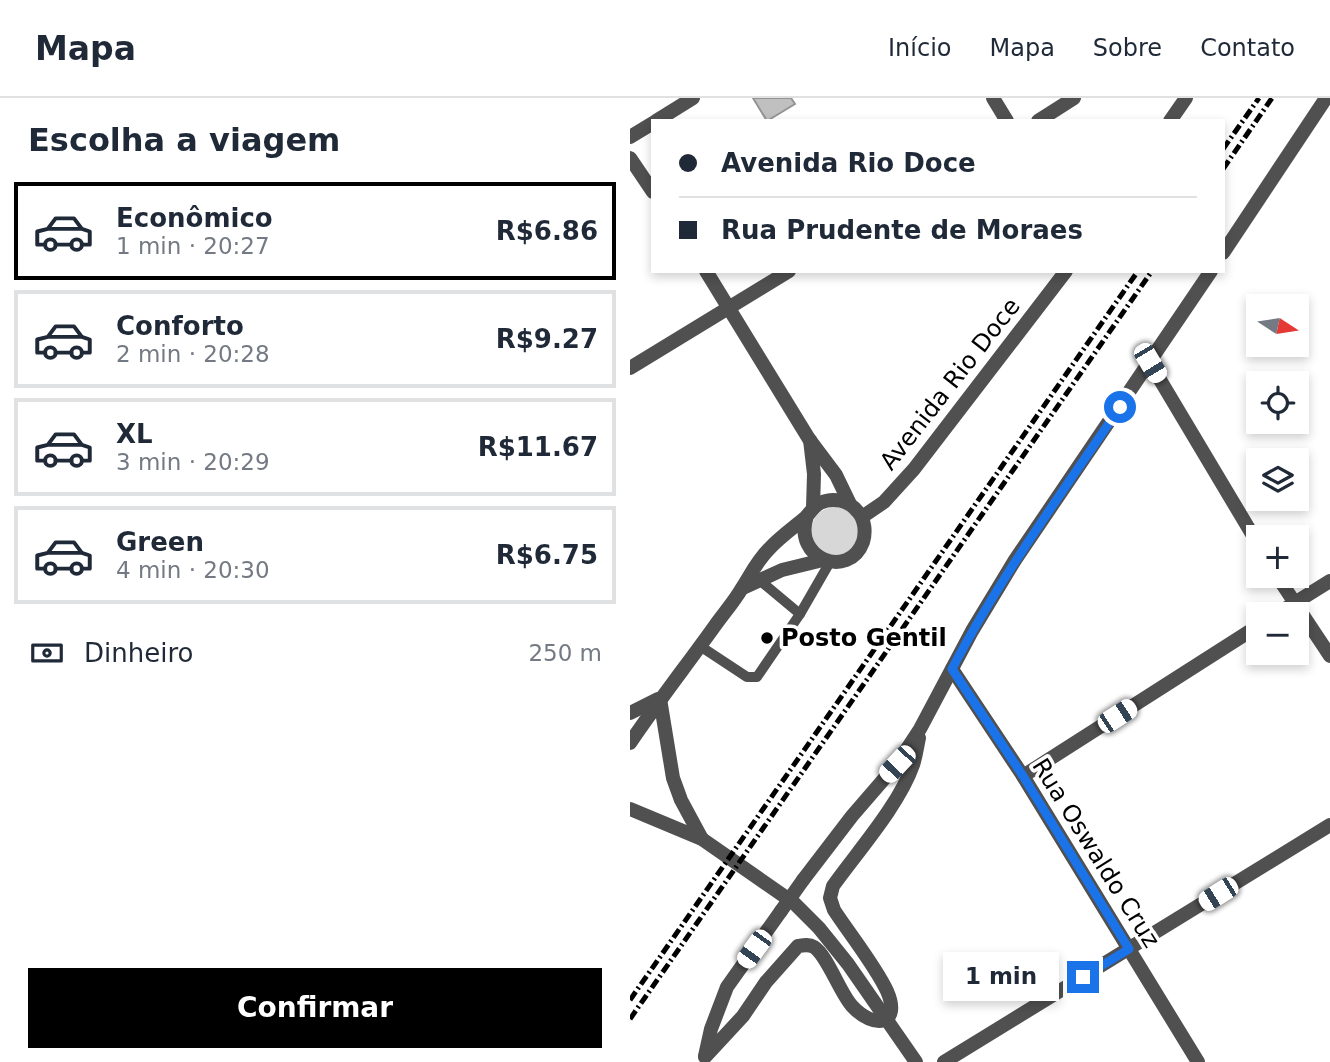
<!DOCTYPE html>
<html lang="pt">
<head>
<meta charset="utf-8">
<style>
	:root { --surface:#fff; --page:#f2f2f3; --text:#1f2937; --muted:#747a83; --line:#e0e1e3; --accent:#000 }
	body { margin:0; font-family:"DejaVu Sans",sans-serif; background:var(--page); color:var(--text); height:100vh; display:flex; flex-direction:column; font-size:26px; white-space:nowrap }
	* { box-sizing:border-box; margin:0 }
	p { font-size:23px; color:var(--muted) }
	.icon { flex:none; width:38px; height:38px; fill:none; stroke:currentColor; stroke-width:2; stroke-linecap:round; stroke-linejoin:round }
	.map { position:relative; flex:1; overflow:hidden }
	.side { display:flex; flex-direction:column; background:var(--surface); width:630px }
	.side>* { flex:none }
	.top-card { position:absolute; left:21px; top:21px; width:574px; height:154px; border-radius:0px; box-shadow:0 4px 10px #0003; display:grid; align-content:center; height:154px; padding:0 28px; background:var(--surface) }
	.needle { width:46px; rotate:102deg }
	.controls { position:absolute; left:616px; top:196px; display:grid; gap:14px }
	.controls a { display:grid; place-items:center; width:63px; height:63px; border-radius:0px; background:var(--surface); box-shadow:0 4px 10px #0003; font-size:35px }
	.end { position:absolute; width:32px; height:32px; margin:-16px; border:9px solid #1a73e8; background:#fff; box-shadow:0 0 0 4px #fff }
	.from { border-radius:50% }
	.bubble { position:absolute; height:49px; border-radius:0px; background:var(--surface); box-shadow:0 4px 10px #0003; font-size:23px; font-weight:700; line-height:49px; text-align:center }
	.car { position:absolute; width:21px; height:42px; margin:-21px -10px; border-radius:9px; box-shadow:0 0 5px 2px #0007; background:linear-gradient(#fff 24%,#345 0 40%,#fff 0 76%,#345 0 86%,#fff 0) }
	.top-card b { display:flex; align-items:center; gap:24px; height:66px; font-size:26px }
	.top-card b+b { border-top:2px solid var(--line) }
	.top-card i { width:18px; height:18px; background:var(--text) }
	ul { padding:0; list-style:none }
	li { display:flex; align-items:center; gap:21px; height:98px; margin:0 14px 10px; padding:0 14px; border:4px solid var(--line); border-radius:0px }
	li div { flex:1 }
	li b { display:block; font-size:26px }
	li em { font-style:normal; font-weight:700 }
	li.current { border-color:var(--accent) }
	li>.icon { width:63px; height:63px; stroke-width:1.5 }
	h2 { padding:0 28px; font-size:32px; line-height:84px }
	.pay { display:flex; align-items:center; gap:18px; height:77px; padding:0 28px; font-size:26px }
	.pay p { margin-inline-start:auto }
	.action { display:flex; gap:14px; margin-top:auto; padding:14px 28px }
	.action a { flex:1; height:80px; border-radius:0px; background:var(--accent); color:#fff; font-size:28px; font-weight:700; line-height:80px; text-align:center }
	header { display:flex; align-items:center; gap:42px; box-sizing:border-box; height:98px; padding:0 35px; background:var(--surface); border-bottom:2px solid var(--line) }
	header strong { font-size:33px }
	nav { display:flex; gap:38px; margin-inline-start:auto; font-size:24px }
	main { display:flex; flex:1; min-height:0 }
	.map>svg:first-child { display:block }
	.green { fill:#d7d7d7 }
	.building { fill:#c0c0c0; stroke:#949494; stroke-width:2 }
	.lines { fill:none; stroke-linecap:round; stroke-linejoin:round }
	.service { stroke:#505050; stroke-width:10 }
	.minor { stroke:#505050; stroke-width:14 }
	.tertiary { stroke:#505050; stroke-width:14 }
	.rail { stroke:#000; stroke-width:5; stroke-dasharray:10 3.5 2 3.5; stroke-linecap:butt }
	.minor-bridge { stroke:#505050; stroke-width:14 }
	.route { stroke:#1a73e8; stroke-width:9 }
	.poi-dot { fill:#000; stroke:#fff; stroke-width:2.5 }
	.labels { text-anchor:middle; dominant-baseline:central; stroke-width:7; stroke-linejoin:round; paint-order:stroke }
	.street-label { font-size:24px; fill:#000; stroke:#fff }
	.poi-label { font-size:24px; font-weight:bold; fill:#000; stroke:#fff; text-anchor:start }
</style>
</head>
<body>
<header>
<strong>Mapa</strong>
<nav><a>Início</a><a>Mapa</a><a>Sobre</a><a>Contato</a></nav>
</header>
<main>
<section class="side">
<h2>Escolha a viagem</h2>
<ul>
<li class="current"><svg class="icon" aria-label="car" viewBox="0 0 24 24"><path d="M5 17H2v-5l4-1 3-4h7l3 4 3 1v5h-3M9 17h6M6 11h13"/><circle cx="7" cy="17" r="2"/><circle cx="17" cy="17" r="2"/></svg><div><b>Econômico</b><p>1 min · 20:27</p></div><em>R$6.86</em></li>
<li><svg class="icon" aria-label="car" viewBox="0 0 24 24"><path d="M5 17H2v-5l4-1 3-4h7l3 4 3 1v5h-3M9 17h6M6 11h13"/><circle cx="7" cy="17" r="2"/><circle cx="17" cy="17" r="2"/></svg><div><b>Conforto</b><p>2 min · 20:28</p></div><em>R$9.27</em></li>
<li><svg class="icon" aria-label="car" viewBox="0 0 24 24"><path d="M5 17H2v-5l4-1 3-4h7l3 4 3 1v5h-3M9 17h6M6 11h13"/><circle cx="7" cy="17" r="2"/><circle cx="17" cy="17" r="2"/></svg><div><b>XL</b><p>3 min · 20:29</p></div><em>R$11.67</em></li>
<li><svg class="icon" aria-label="car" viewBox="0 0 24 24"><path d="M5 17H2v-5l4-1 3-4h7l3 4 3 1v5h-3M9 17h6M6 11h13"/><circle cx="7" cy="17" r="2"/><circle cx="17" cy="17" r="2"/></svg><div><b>Green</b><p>4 min · 20:30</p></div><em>R$6.75</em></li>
</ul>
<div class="pay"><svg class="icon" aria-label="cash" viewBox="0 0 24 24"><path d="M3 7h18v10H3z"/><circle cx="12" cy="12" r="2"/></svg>Dinheiro<p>250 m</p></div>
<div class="action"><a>Confirmar</a></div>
</section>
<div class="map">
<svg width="700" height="964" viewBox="0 0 700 964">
	<rect width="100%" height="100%" fill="#fff"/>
	<circle class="green" cx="205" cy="433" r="24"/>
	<path class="building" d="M123,0H161L165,6L137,23Z"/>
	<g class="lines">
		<g class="service">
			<path d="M170,516L200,464"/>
			<path d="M70,548L117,579H127L170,516L128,481"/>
		</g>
		<g class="minor">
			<path d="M363,0L377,23"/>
			<path d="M26,23L63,0"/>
			<path d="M0,39L23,25"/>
			<path d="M0,60L23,94"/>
			<path d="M593,155L696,0"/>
			<path d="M76,173L179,341L206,377L220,406"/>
			<path d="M520,265L628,446"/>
			<path d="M180,342L184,376L183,410"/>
			<path d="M647,478L700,558"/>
			<path d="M647,516L700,483"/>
			<path d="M322,571L393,678L568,964"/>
			<path d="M393,678L628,528"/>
			<path d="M173,782L222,718L267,666L290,631L342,533L385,462L581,173"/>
			<path d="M75,958L81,931L97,889L151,813"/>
			<path d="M75,959L113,918L136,884L168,848C174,847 179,846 184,849C197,857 210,895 222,908C244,932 272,927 257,893C246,869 219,835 204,812L200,800L203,788C228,753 269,707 283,667C286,658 287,649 289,640"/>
			<path d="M314,964L700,727"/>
		</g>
		<g class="tertiary">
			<path d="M408,23L444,0"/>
			<path d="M540,23L556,0"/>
			<path d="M0,270L159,173"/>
			<path d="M232,419L254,404L284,371L436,173"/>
			<path d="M113,490L152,472L193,462"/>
			<path d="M30,601L43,680L51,702L72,741"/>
			<path d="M0,615L28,601"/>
			<path d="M0,645C27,605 56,568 84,529C93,516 104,504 112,490C121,476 127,463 139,451C150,439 163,430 175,420C180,415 183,409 190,405C203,399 219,402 228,414C235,422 236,434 233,444C219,482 162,461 177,418"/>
			<path d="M0,711L72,741L164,805L189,830L218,866L286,964"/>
		</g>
		<g class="rail">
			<path d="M593,51L629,0"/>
			<path d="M593,71L642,0"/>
			<path d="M0,902L508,173"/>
			<path d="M0,921L522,173"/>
		</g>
		<path class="minor-bridge" d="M151,813L173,782"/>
	</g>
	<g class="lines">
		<path class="route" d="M453,879L499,851L393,678L322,571C370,479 432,395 490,309"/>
	</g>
	<circle class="poi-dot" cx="137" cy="540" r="7"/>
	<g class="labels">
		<g class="street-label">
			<text transform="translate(320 286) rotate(-52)">Avenida Rio Doce</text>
			<text transform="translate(466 755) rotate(58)">Rua Oswaldo Cruz</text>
		</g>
		<g class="poi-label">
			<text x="151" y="540">Posto Gentil</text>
		</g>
	</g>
</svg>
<div class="controls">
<a><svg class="needle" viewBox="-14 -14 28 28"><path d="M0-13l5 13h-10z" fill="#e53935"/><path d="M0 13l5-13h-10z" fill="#747a83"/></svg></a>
<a><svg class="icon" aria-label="locate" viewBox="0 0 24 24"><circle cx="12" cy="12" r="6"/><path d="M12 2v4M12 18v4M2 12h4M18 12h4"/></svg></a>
<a><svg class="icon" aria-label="layers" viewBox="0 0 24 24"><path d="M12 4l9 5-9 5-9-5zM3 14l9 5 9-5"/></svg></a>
<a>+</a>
<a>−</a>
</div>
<i class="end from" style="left:490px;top:309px"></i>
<i class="end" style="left:453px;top:879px"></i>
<div class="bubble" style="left:313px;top:854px;width:116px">1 min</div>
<i class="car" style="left:520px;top:265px;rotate:149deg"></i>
<i class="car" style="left:487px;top:618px;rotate:57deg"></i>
<i class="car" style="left:267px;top:666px;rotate:223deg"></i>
<i class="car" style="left:588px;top:796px;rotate:238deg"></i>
<i class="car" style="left:124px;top:851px;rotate:216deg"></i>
<div class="top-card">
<b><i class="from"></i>Avenida Rio Doce</b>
<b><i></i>Rua Prudente de Moraes</b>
</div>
</div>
</main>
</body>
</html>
